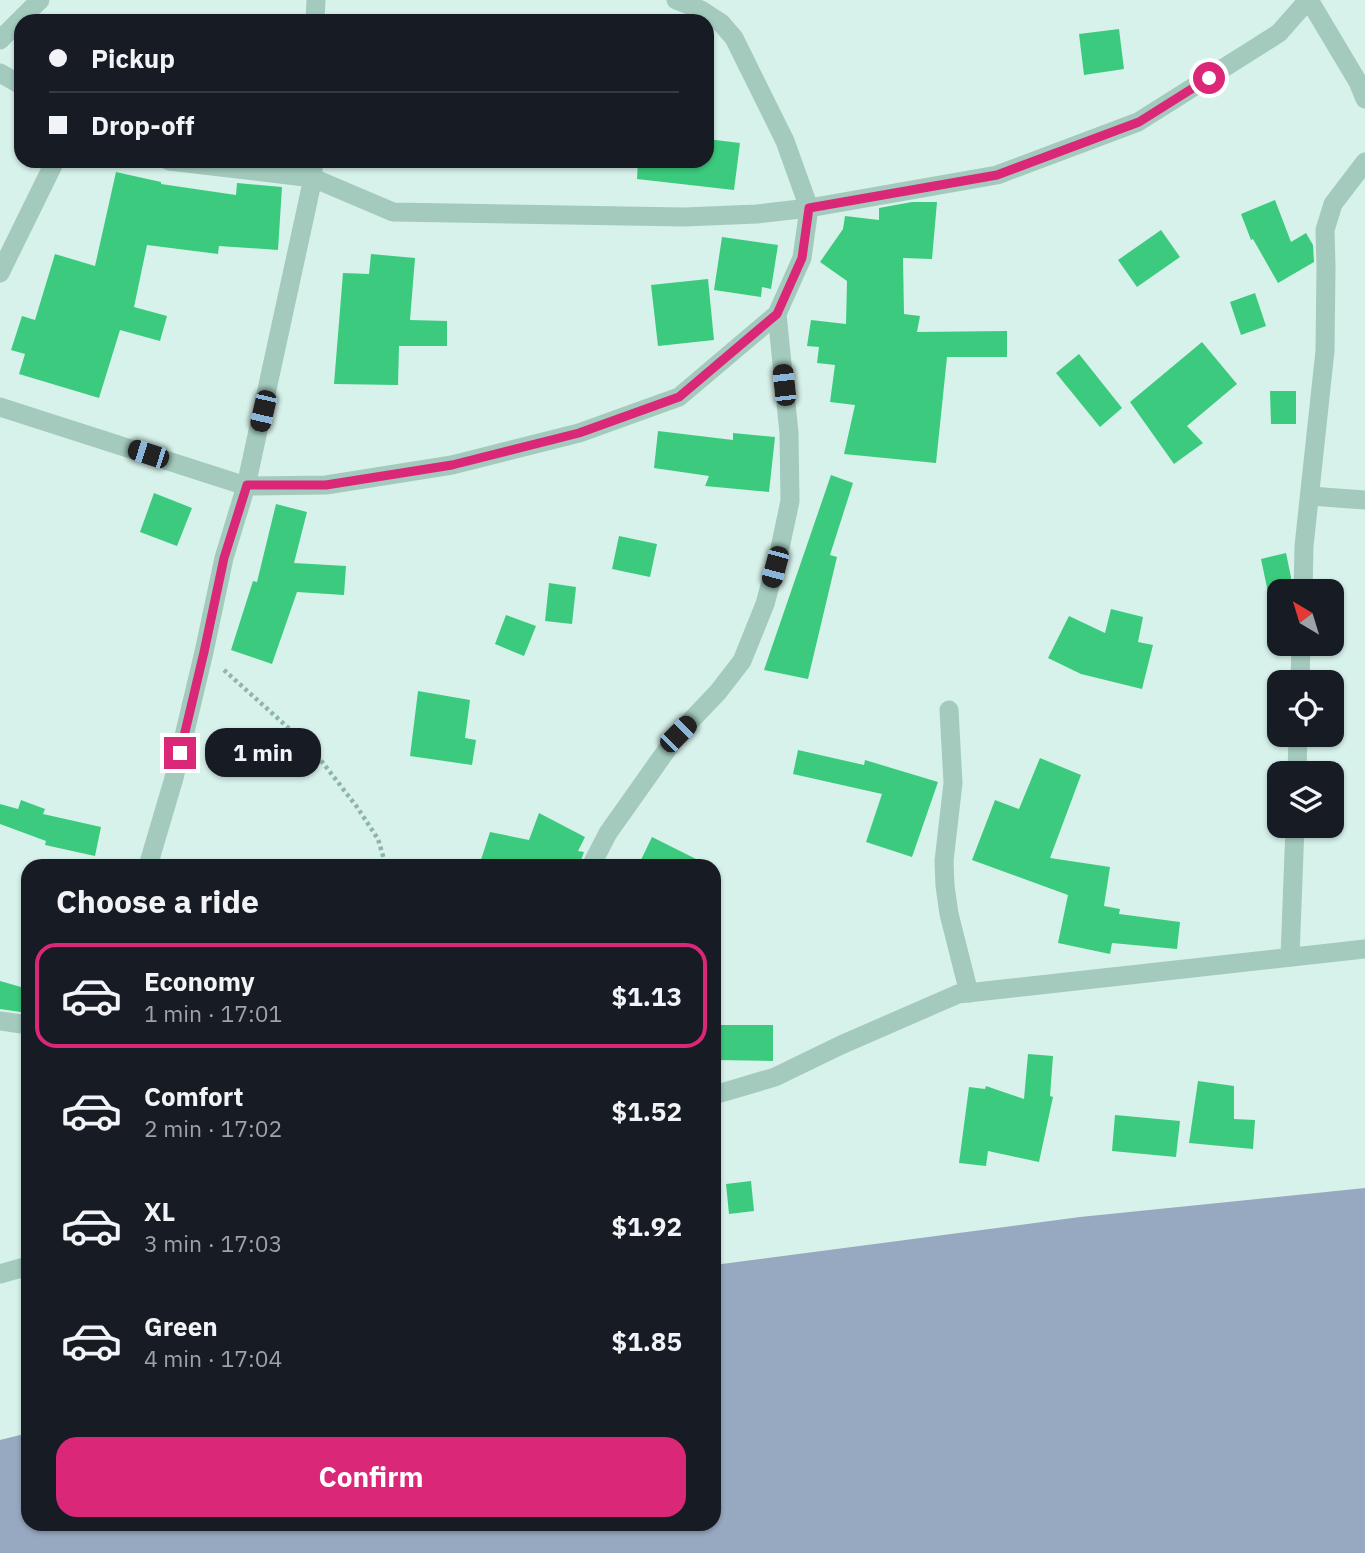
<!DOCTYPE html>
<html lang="en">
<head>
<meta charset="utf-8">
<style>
	:root { --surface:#171b24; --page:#242831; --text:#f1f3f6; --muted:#9ea1a6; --line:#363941; --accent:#db2777 }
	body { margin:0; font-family:"IBM Plex Sans",sans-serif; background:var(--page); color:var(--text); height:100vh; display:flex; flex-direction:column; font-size:26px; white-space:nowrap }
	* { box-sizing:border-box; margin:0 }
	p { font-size:23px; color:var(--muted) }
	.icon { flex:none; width:38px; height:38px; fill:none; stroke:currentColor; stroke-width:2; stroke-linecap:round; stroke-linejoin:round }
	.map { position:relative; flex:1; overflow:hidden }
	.side { position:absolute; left:21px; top:859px; width:700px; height:672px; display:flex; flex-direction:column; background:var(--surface); border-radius:21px; box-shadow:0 2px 5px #0004 }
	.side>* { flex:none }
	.top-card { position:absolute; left:14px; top:14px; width:700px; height:154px; border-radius:21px; box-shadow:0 2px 5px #0004; display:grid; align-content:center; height:154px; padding:0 35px; background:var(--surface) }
	.needle { width:46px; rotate:322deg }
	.fabs { position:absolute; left:1267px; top:579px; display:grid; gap:14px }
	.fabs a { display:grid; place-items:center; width:77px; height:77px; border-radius:14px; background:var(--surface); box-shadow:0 2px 5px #0004; font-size:35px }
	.end { position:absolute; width:32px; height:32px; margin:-16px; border:9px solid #db2777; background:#fff; box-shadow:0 0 0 4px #fff }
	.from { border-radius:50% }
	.bubble { position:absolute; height:49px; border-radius:21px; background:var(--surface); box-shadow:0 2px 5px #0004; font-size:23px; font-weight:700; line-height:49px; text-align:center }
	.car { position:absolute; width:21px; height:42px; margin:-21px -10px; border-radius:9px; box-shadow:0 0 5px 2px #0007; background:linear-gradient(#222 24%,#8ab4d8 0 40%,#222 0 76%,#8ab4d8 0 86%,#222 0) }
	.top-card b { display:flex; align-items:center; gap:24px; height:66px; font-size:26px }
	.top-card b+b { border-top:2px solid var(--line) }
	.top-card i { width:18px; height:18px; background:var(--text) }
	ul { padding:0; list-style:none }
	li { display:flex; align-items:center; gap:21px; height:105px; margin:0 14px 10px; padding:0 21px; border:4px solid transparent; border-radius:21px }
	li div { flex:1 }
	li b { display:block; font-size:26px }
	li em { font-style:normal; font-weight:700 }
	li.selected { border-color:var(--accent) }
	li>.icon { width:63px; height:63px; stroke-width:1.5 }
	h2 { padding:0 35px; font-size:32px; line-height:84px }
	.cta { display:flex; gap:14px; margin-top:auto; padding:14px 35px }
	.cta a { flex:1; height:80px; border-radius:21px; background:var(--accent); color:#fff; font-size:28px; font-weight:700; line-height:80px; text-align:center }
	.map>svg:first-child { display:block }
	.green { fill:#97a9c1 }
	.building { fill:#3ccb7e }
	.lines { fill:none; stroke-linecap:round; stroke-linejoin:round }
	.path { stroke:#8db6a7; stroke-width:4.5; stroke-dasharray:3.5 3.5; stroke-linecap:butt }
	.minor { stroke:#a3cabd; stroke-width:19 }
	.route { stroke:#db2777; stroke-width:9 }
</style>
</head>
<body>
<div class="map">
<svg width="1365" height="1553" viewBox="0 0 1365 1553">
	<rect width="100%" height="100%" fill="#d7f2eb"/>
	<path class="green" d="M1365,1188V1553H0V1440L28,1433V1524H714V1265L1080,1217Z"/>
	<g class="building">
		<path d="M1119,29L1124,69L1084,75L1079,34Z"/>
		<path d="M707,139L740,143L734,190L637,179L638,161H707Z"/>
		<path d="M116,172L161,182V184L236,195L237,183L282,187L278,250L219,246L218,254L147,245L134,307L167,316L160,341L120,330L99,398L19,374L25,354L11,350L22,316L35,320L55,254L95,266Z"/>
		<path d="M1275,200L1291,242L1306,233L1313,245L1314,262L1278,283L1253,239L1251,240L1241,214Z"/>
		<path d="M912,202H937L932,259L903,258L904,314L920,316L917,332L1007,331V357H947L936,463L844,454L855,405L830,402L835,365L817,363L819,347L807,346L811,320L846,324L847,281L820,262L843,229L845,216L879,220V208Z"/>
		<path d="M1161,230L1180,257L1137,287L1118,260Z"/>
		<path d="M722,237L778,245L771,289L762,287L761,297L714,290Z"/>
		<path d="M371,254L415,258L410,320L447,321V346H399L398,385L334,384L343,273L369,274Z"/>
		<path d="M708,279L714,340L658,346L651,285Z"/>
		<path d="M1255,293L1266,326L1241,335L1230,302Z"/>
		<path d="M1202,342L1237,384L1187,426L1203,443L1174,464L1130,402Z"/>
		<path d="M1079,354L1122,408L1100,427L1056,373Z"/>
		<path d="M1270,391H1296V424H1271Z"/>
		<path d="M658,431L733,440V433L775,437L769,492L705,486L709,476L654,468Z"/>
		<path d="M831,475L853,483L830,555L837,557L808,679L764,670Z"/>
		<path d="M154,493L192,508L177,546L140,532Z"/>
		<path d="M276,504L307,512L294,563L346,566L344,595L297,592L272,664L231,650L253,581L257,582Z"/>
		<path d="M619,536L657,544L650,577L612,569Z"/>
		<path d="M1286,553L1291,577V592H1279V595L1269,597L1261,559Z"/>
		<path d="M549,583L576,587L572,624L545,621Z"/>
		<path d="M1111,609L1143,617L1138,642L1153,645L1142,689L1081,674L1048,658L1069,616L1105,633Z"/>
		<path d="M506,615L536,626L524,656L495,644Z"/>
		<path d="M418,691L470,700L465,738L476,740L472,765L410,756Z"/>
		<path d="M798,750L864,765L865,760L938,782L912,857L866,842L882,794L793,774Z"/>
		<path d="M1040,758L1081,775L1050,858L1110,867L1104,906L1120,909L1119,914L1180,922L1177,949L1112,943L1110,954L1058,943L1068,895L972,860L995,800L1019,809Z"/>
		<path d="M21,800L45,809L43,814L101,827L95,856L45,845L46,841L0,824V804L18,809Z"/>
		<path d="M539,813L585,837L578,851L584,852L579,866H479L490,832L529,840Z"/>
		<path d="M652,837L710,866H638Z"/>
		<path d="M0,981L28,989V1013L0,1009Z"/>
		<path d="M714,1025H773V1061L714,1060Z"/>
		<path d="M1028,1054L1053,1056L1050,1096L1053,1097L1039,1162L988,1151L986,1166L959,1163L969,1087L985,1089L986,1086L1024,1099Z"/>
		<path d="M1198,1081L1234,1086V1119L1255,1120L1253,1149L1189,1143Z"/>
		<path d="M1115,1115L1180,1121L1176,1157L1112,1151Z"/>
		<path d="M751,1181L754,1211L729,1214L726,1184Z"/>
	</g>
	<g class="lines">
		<path class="path" d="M224,670L313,750L357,807L378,839L386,866"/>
		<g class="minor">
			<path d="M1309,0L1358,82L1365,99"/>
			<path d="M315,21L316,0"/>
			<path d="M0,40L40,0"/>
			<path d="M0,73L21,85"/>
			<path d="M169,161L313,178L393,212L684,217L757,214L809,208L997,175L1138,122L1279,33L1308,0"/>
			<path d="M0,273L55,161"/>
			<path d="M0,407L246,486L326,485L452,465L579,433L679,397L777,314L802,258L809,208L785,141L734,38L721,23L701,10L676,0"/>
			<path d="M1310,496L1365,500"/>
			<path d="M1303,592L1304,546L1325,351L1326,267L1325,230L1333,204L1365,162"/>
			<path d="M1300,682L1301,644"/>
			<path d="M949,710L953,783L944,861L945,886L949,914L969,993"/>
			<path d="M1297,774L1298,735"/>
			<path d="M148,866L174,778L204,652L224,558L246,486L313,178V161"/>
			<path d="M591,866L608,833L678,734L718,692L742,661L765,604L780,548L790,501L789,433L777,314"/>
			<path d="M1290,957L1295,826"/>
			<path d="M0,1021L28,1025"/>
			<path d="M714,1095L775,1077L841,1045L958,994L1365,949"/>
			<path d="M0,1274L28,1266"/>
		</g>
	</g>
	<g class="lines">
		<path class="route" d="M180,753L204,652L224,558L247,485H326L452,465L579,433L679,397L777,314L802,258L809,208L997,175L1139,122L1209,78"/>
	</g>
</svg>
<div class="fabs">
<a><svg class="needle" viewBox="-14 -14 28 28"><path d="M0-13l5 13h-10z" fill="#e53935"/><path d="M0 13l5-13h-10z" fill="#9ea1a6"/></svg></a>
<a><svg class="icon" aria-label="locate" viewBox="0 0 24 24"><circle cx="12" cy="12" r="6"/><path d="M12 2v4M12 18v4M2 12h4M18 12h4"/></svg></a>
<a><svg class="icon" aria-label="layers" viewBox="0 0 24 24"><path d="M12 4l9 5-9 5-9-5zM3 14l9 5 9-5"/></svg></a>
</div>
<i class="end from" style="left:1209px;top:78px"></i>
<i class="end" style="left:180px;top:753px"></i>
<div class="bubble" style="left:205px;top:728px;width:116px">1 min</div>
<i class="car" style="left:784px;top:385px;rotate:354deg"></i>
<i class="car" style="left:263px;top:411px;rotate:193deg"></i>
<i class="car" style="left:148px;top:454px;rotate:288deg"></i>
<i class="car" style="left:775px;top:567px;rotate:195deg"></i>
<i class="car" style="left:678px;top:734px;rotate:45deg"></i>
<div class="top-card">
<b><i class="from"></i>Pickup</b>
<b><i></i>Drop-off</b>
</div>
<section class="side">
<h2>Choose a ride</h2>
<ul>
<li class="selected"><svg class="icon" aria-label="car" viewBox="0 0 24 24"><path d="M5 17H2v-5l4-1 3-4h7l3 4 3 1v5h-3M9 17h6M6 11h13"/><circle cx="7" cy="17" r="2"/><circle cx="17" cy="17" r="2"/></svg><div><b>Economy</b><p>1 min · 17:01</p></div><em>$1.13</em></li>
<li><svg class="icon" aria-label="car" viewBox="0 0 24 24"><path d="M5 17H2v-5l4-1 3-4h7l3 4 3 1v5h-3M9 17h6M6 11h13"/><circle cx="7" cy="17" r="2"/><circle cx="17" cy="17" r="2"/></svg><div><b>Comfort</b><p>2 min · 17:02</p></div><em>$1.52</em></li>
<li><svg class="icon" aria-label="car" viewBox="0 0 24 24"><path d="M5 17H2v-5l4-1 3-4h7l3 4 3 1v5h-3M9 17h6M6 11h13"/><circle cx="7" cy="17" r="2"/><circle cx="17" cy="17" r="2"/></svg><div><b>XL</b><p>3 min · 17:03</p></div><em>$1.92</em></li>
<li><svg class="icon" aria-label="car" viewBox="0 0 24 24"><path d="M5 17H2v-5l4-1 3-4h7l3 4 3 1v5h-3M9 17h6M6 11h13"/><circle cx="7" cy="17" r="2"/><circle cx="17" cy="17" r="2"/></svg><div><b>Green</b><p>4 min · 17:04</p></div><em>$1.85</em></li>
</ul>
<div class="cta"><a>Confirm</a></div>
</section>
</div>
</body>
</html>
